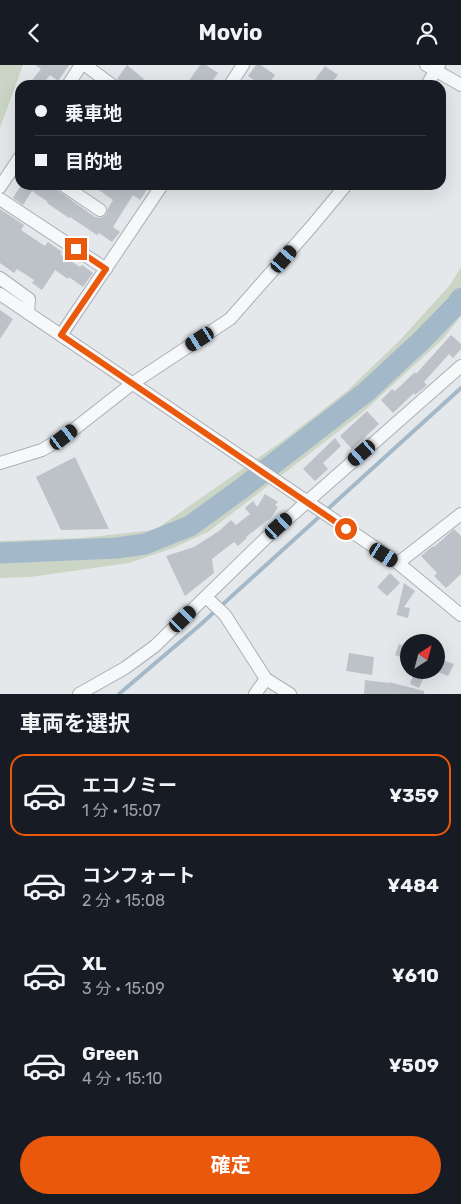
<!DOCTYPE html>
<html lang="ja">
<head>
<meta charset="utf-8">
<style>
	:root { --surface:#171b24; --page:#242831; --text:#f1f3f6; --muted:#9ea1a6; --line:#363941; --accent:#ea580c }
	body { margin:0; font-family:Rubik,"Noto Sans JP",sans-serif; background:var(--page); color:var(--text); height:100vh; display:flex; flex-direction:column; font-size:19px; white-space:nowrap }
	* { box-sizing:border-box; margin:0 }
	p { font-size:16px; color:var(--muted) }
	.icon { flex:none; width:28px; height:28px; fill:none; stroke:currentColor; stroke-width:2; stroke-linecap:round; stroke-linejoin:round }
	.map { position:relative; height:629px; overflow:hidden }
	.drawer { display:flex; flex-direction:column; background:var(--surface); flex:1 }
	.drawer>* { flex:none }
	.hud { position:absolute; left:15px; top:15px; width:431px; height:110px; border-radius:15px; box-shadow:0 5px 20px #0002; display:grid; align-content:center; height:110px; padding:0 20px; background:var(--surface) }
	.needle { width:32px; rotate:36deg }
	.fabs { position:absolute; left:400px; top:569px; display:grid; gap:10px }
	.fabs a { display:grid; place-items:center; width:45px; height:45px; border-radius:50%; background:var(--surface); box-shadow:0 5px 20px #0002; font-size:25px }
	.end { position:absolute; width:22px; height:22px; margin:-11px; border:6px solid #ea580c; background:#fff; box-shadow:0 0 0 2px #fff }
	.from { border-radius:50% }
	.car { position:absolute; width:15px; height:30px; margin:-15px -8px; border-radius:6px; box-shadow:0 0 4px 1px #0007; background:linear-gradient(#222 24%,#8ab4d8 0 40%,#222 0 76%,#8ab4d8 0 86%,#222 0) }
	.hud b { display:flex; align-items:center; gap:18px; height:48px; font-size:19px }
	.hud b+b { border-top:1px solid var(--line) }
	.hud i { width:12px; height:12px; background:var(--text) }
	ul { padding:0; list-style:none }
	li { display:flex; align-items:center; gap:15px; height:82px; margin:0 10px 8px; padding:0 10px; border:2px solid transparent; border-radius:15px }
	li div { flex:1 }
	li b { display:block; font-size:19px }
	li em { font-style:normal; font-weight:700 }
	li.active { border-color:var(--accent) }
	li>.icon { width:45px; height:45px; stroke-width:1.5 }
	h2 { padding:0 20px; font-size:22px; line-height:60px }
	.button { display:flex; gap:10px; margin-top:auto; padding:10px 20px }
	.button a { flex:1; height:58px; border-radius:30px; background:var(--accent); color:#fff; font-size:20px; font-weight:700; line-height:58px; text-align:center }
	header { display:flex; justify-content:space-between; align-items:center; height:65px; padding:0 20px; background:var(--surface); font-size:22px; font-weight:700 }
	.map>svg:first-child { display:block }
	.green { fill:#cbd5c6 }
	.lines { fill:none; stroke-linecap:round; stroke-linejoin:round }
	.stream { stroke:#a3b8c8; stroke-width:4 }
	.river { stroke:#a3b8c8; stroke-width:21 }
	.building { fill:#bcc2c8 }
	.minor-casing { stroke:#aaafb5; stroke-width:14 }
	.minor { stroke:#f7f8fa; stroke-width:12 }
	.route { stroke:#ea580c; stroke-width:6 }
</style>
</head>
<body>
<header><svg class="icon" aria-label="back" viewBox="0 0 24 24"><path d="M15 5l-7 7 7 7"/></svg>Movio<svg class="icon" aria-label="person" viewBox="0 0 24 24"><circle cx="12" cy="8" r="4"/><path d="M4 21q1-7 8-7t8 7"/></svg></header>
<div class="map">
<svg width="461" height="629" viewBox="0 0 461 629">
	<rect width="100%" height="100%" fill="#e5e8eb"/>
	<g class="green">
		<path d="M0,0H23L0,63Z"/>
		<path d="M461,202V251L443,274L362,348L208,467L173,483L129,498L30,512L0,513V476L81,473L155,465L281,377L347,326L400,275L450,220Z"/>
	</g>
	<g class="lines">
		<path class="stream" d="M119,629L200,560L461,323"/>
		<path class="river" d="M0,488L117,483L145,479L190,461L241,424L366,327L422,275L456,240L461,233"/>
	</g>
	<g class="building">
		<path d="M35,0H69L58,16L50,10L42,20H28L41,4Z"/>
		<path d="M127,0L144,14L140,20H123L120,18L117,14Z"/>
		<path d="M200,0H206L218,8L209,20H186Z"/>
		<path d="M256,0H261L275,10L268,20H261L248,11Z"/>
		<path d="M325,1L338,10L330,20H311Z"/>
		<path d="M21,120H50L95,152L100,153L106,150L108,143L113,135L92,120H113L120,125L122,123L118,120H150L140,135L133,130L113,162L120,167L112,177L99,168L97,170L70,152L69,153L47,138L48,137L32,126L23,140L13,133Z"/>
		<path d="M0,144L24,160L21,165L45,181L48,177L62,187L60,189L80,202L82,200L93,208L83,222L69,212L68,214L55,205L42,225L32,218L34,215L17,204L14,208L0,198Z"/>
		<path d="M0,245L13,254L0,274Z"/>
		<path d="M451,270L461,279V284L453,293L449,289L424,317L427,320L415,330L414,328L393,348L381,335L392,324L395,326L415,307L416,309Z"/>
		<path d="M367,346L379,359L352,384L340,371Z"/>
		<path d="M335,373L341,381L323,398L328,404L315,416L303,404Z"/>
		<path d="M75,392L109,464L61,465L36,412Z"/>
		<path d="M265,429L278,437L275,440L278,442L272,452L246,472L247,473L238,481L234,477L212,494L214,508L185,531L166,491L194,482L219,466L231,455L236,460L250,449L245,443L253,436L257,442Z"/>
		<path d="M454,464L461,471V509L446,523L434,511L437,508L421,491L433,481L434,482Z"/>
		<path d="M390,508L400,518L387,531L377,522Z"/>
		<path d="M404,518L415,526L404,542L410,543L408,553L397,550L396,552Z"/>
		<path d="M399,579L409,582V595L395,590Z"/>
		<path d="M349,588L374,592L372,610L346,606Z"/>
		<path d="M436,593L454,599L448,611L436,606Z"/>
		<path d="M415,605H427L419,623L410,619Z"/>
		<path d="M365,615L389,618V617L424,626V629H364Z"/>
	</g>
	<g class="lines">
		<defs>
			<g id="minor">
				<path d="M85,0L112,20"/>
				<path d="M426,0L461,20"/>
				<path d="M68,20L81,0"/>
				<path d="M230,20L243,0"/>
				<path d="M427,20L439,0"/>
				<path d="M63,120L100,145"/>
				<path d="M0,122L20,92"/>
				<path d="M0,134L106,204"/>
				<path d="M0,213L29,234L28,248"/>
				<path d="M0,229L398,498L461,550"/>
				<path d="M61,270L162,120"/>
				<path d="M0,398L42,385L64,372L133,318L230,254L312,161L346,120"/>
				<path d="M398,498L461,449"/>
				<path d="M206,532L225,550L266,614L290,629"/>
				<path d="M79,629L125,603L155,581L266,473L461,301"/>
				<path d="M255,629L266,614"/>
			</g>
		</defs>
		<use href="#minor" class="minor-casing"/>
		<use href="#minor" class="minor"/>
	</g>
	<g class="lines">
		<path class="route" d="M76,184L106,204L61,270L346,464"/>
	</g>
</svg>
<div class="fabs">
<a><svg class="needle" viewBox="-14 -14 28 28"><path d="M0-13l5 13h-10z" fill="#e53935"/><path d="M0 13l5-13h-10z" fill="#9ea1a6"/></svg></a>
</div>
<i class="end from" style="left:346px;top:464px"></i>
<i class="end" style="left:76px;top:184px"></i>
<i class="car" style="left:284px;top:194px;rotate:41deg"></i>
<i class="car" style="left:200px;top:274px;rotate:237deg"></i>
<i class="car" style="left:64px;top:372px;rotate:52deg"></i>
<i class="car" style="left:362px;top:388px;rotate:229deg"></i>
<i class="car" style="left:279px;top:461px;rotate:48deg"></i>
<i class="car" style="left:384px;top:490px;rotate:123deg"></i>
<i class="car" style="left:183px;top:554px;rotate:46deg"></i>
<div class="hud">
<b><i class="from"></i>乗車地</b>
<b><i></i>目的地</b>
</div>
</div>
<section class="drawer">
<h2>車両を選択</h2>
<ul>
<li class="active"><svg class="icon" aria-label="car" viewBox="0 0 24 24"><path d="M5 17H2v-5l4-1 3-4h7l3 4 3 1v5h-3M9 17h6M6 11h13"/><circle cx="7" cy="17" r="2"/><circle cx="17" cy="17" r="2"/></svg><div><b>エコノミー</b><p>1 分 · 15:07</p></div><em>¥359</em></li>
<li><svg class="icon" aria-label="car" viewBox="0 0 24 24"><path d="M5 17H2v-5l4-1 3-4h7l3 4 3 1v5h-3M9 17h6M6 11h13"/><circle cx="7" cy="17" r="2"/><circle cx="17" cy="17" r="2"/></svg><div><b>コンフォート</b><p>2 分 · 15:08</p></div><em>¥484</em></li>
<li><svg class="icon" aria-label="car" viewBox="0 0 24 24"><path d="M5 17H2v-5l4-1 3-4h7l3 4 3 1v5h-3M9 17h6M6 11h13"/><circle cx="7" cy="17" r="2"/><circle cx="17" cy="17" r="2"/></svg><div><b>XL</b><p>3 分 · 15:09</p></div><em>¥610</em></li>
<li><svg class="icon" aria-label="car" viewBox="0 0 24 24"><path d="M5 17H2v-5l4-1 3-4h7l3 4 3 1v5h-3M9 17h6M6 11h13"/><circle cx="7" cy="17" r="2"/><circle cx="17" cy="17" r="2"/></svg><div><b>Green</b><p>4 分 · 15:10</p></div><em>¥509</em></li>
</ul>
<div class="button"><a>確定</a></div>
</section>
</body>
</html>
